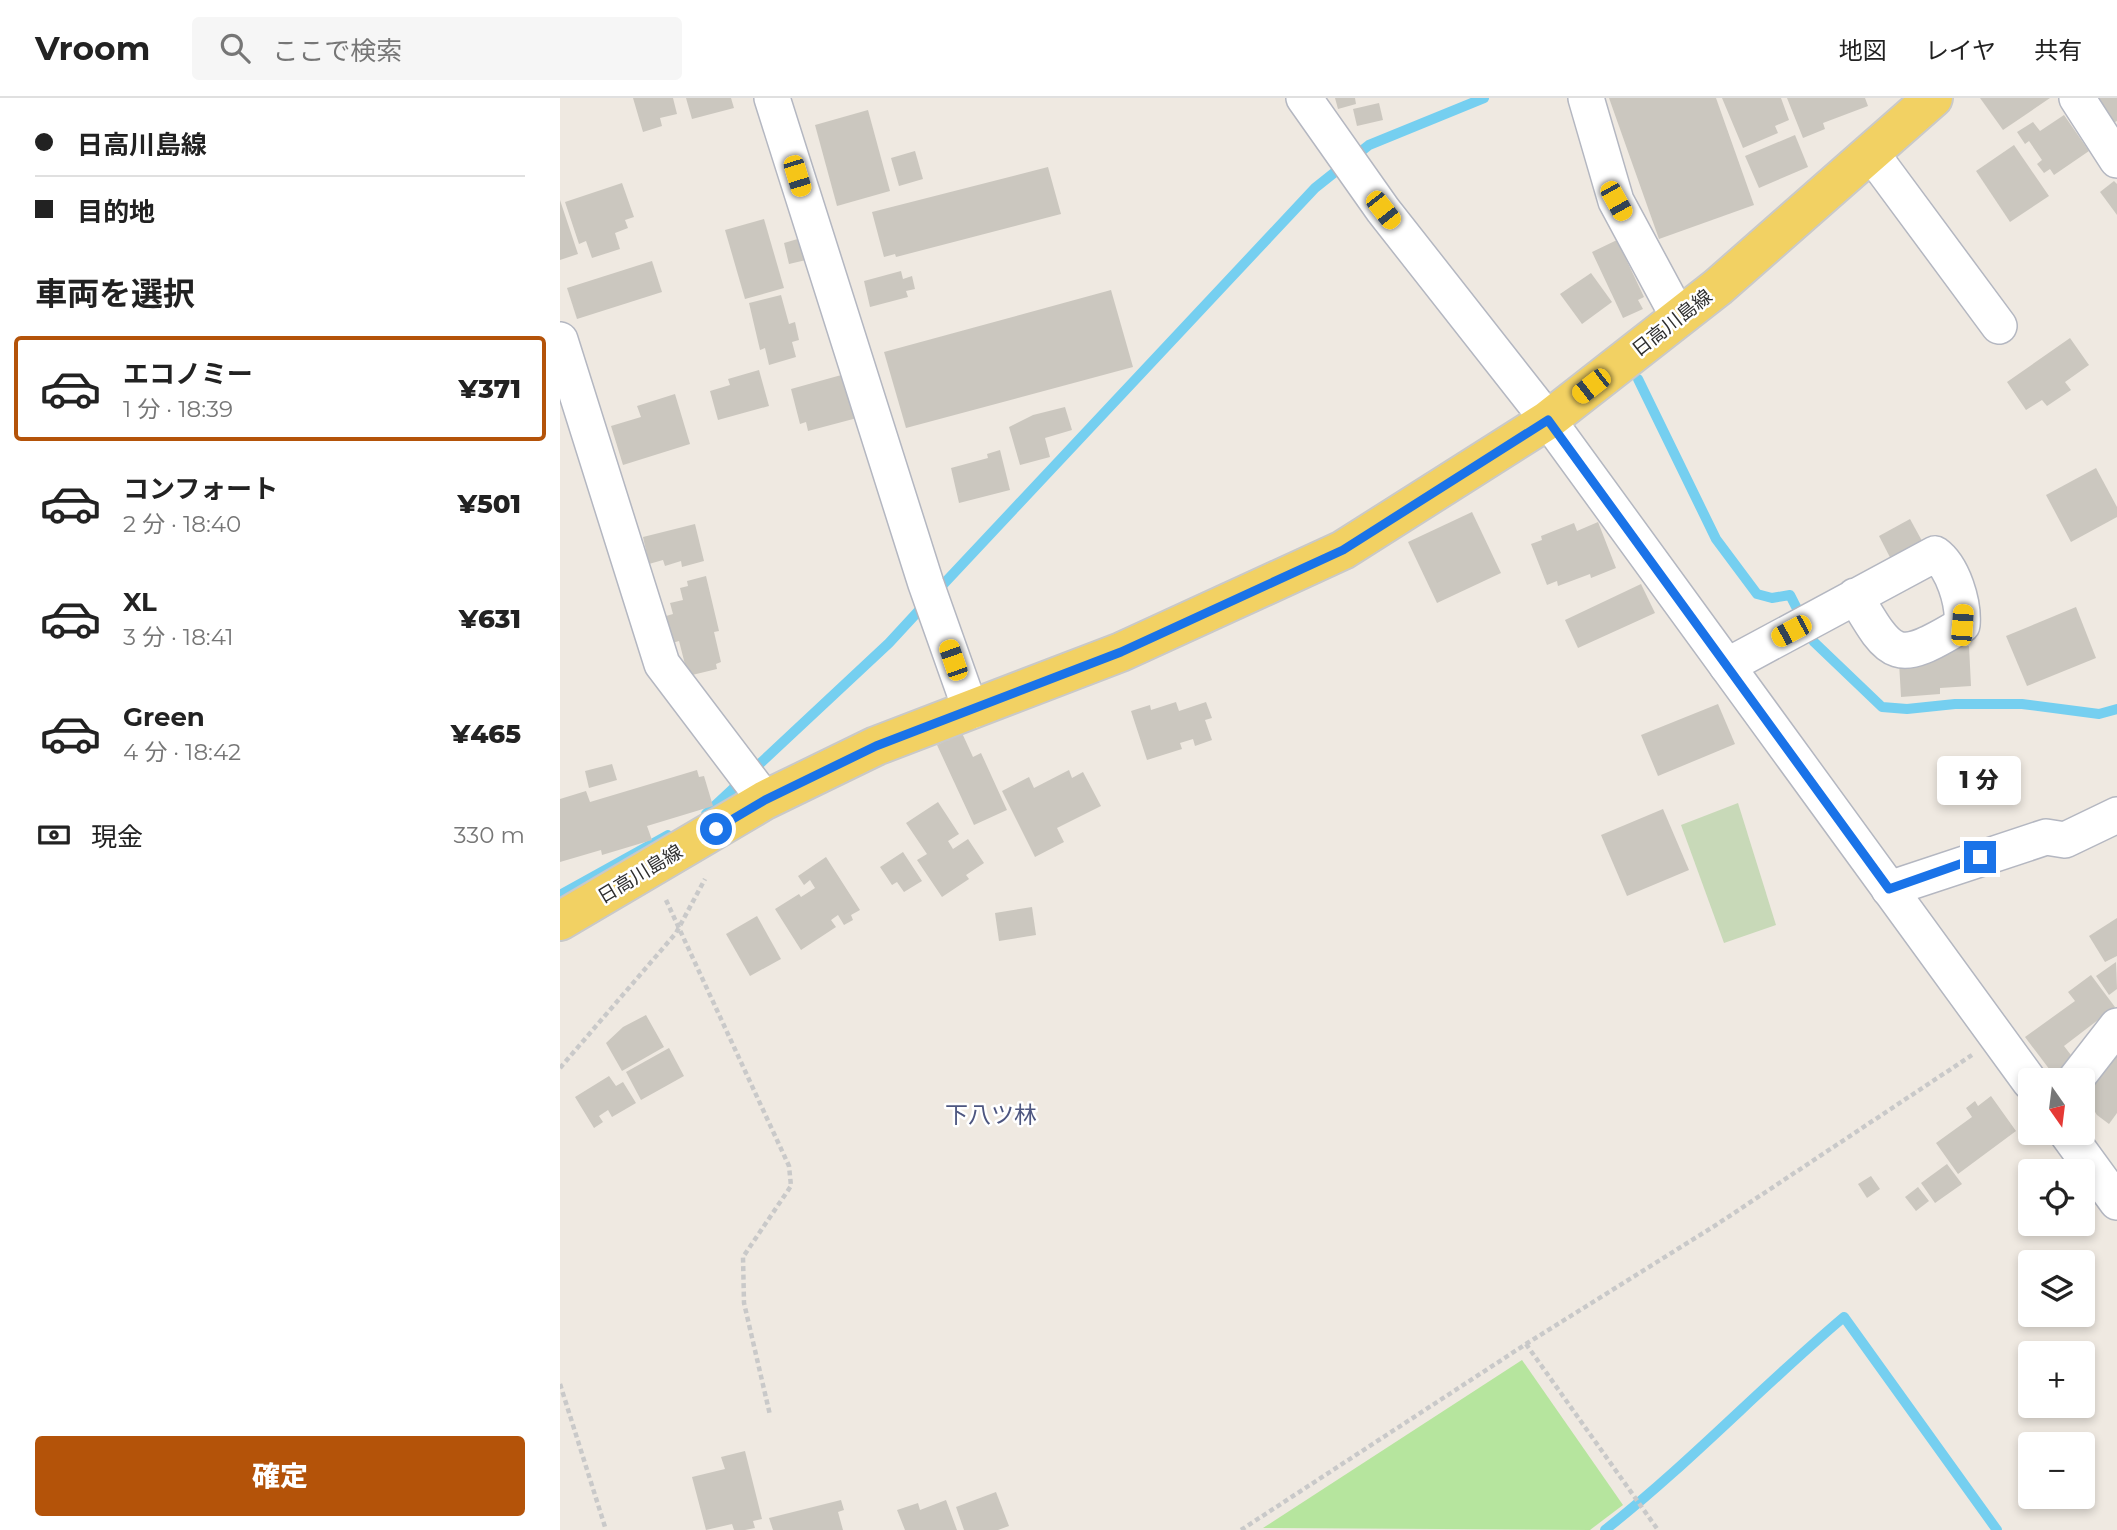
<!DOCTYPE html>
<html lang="ja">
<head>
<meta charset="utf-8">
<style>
	:root { --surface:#fff; --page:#f6f6f6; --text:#222; --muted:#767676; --line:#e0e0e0; --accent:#b45309 }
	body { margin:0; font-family:Montserrat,"Noto Sans JP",sans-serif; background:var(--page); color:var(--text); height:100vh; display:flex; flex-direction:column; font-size:26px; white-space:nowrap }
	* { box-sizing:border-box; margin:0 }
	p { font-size:23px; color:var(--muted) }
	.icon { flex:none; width:38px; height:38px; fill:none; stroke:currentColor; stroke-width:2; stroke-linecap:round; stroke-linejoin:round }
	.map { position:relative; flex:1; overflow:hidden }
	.details { display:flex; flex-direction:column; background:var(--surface); width:560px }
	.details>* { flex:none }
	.top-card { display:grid; align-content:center; height:154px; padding:0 35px; background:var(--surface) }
	.needle { width:46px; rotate:166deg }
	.fabs { position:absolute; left:1458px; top:970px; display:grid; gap:14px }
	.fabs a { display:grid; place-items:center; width:77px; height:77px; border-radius:7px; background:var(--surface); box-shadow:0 4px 10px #0003; font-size:35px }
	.end { position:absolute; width:32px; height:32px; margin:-16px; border:9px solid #1a73e8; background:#fff; box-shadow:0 0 0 4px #fff }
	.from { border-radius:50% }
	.bubble { position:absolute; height:49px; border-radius:7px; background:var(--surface); box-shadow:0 4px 10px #0003; font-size:23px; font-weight:800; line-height:49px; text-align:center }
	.car { position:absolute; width:21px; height:42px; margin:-21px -10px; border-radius:9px; box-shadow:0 0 5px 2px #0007; background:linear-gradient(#f5c518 24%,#345 0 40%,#f5c518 0 76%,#345 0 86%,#f5c518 0) }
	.top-card b { display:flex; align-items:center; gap:24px; height:66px; font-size:26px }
	.top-card b+b { border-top:2px solid var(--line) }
	.top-card i { width:18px; height:18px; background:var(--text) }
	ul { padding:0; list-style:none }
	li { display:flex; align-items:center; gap:21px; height:105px; margin:0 14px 10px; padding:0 21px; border:4px solid transparent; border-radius:7px }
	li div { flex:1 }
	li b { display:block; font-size:26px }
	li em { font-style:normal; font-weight:800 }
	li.current { border-color:var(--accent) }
	li>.icon { width:63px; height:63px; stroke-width:1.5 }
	h2 { padding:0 35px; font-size:32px; line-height:84px }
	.pay { display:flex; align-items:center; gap:18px; height:77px; padding:0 35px; font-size:26px }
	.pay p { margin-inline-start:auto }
	.cta { display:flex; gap:14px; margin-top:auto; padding:14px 35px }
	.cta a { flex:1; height:80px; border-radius:7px; background:var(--accent); color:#fff; font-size:28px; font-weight:800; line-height:80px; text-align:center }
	header { display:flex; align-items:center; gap:42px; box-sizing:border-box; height:98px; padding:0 35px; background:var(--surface); border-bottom:2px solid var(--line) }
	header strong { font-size:33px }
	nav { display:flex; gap:38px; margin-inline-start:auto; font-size:24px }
	.search { width:490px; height:63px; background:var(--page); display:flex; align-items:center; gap:18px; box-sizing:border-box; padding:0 24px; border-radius:7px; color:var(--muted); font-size:26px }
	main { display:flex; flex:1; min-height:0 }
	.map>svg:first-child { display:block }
	.green { fill:#b6e59e }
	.cemetery { fill:#c8d9b8 }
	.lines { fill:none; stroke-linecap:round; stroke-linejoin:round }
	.stream { stroke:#75cff0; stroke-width:10 }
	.building { fill:#cbc7bf }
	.minor-casing { stroke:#b4b7c1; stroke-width:38 }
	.major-casing { stroke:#c9c9c9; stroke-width:42 }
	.path { stroke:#c9c9c9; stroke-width:4.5; stroke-dasharray:5 3.5; stroke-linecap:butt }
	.minor { stroke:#fff; stroke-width:35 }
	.major { stroke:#f2d163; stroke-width:38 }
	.route { stroke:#1a73e8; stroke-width:9 }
	.labels { text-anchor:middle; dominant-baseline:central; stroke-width:5; stroke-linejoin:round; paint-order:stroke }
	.street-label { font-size:19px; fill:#2e2e2e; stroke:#fff }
	.quarter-label { font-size:23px; fill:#4d5680; stroke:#fff }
</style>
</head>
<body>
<header>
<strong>Vroom</strong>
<div class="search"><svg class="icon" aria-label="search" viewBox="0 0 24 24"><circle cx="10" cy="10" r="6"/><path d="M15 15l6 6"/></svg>ここで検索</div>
<nav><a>地図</a><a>レイヤ</a><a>共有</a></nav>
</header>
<main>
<section class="details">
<div class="top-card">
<b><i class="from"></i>日高川島線</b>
<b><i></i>目的地</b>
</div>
<h2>車両を選択</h2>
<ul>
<li class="current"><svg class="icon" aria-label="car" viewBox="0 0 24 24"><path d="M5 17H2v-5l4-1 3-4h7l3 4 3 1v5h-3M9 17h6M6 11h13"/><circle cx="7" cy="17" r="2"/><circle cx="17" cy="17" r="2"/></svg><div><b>エコノミー</b><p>1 分 · 18:39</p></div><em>¥371</em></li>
<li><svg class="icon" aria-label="car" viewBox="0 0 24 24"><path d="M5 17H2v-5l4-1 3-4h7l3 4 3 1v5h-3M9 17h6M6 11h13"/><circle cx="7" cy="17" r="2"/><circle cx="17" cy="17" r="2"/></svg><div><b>コンフォート</b><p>2 分 · 18:40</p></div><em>¥501</em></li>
<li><svg class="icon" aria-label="car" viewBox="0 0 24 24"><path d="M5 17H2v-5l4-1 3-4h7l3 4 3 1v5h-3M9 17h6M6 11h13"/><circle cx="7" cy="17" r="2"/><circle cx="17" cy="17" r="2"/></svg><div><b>XL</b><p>3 分 · 18:41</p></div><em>¥631</em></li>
<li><svg class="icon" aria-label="car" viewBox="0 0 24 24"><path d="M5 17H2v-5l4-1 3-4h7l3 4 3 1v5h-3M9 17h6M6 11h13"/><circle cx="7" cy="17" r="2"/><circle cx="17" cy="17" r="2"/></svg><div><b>Green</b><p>4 分 · 18:42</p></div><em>¥465</em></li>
</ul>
<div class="pay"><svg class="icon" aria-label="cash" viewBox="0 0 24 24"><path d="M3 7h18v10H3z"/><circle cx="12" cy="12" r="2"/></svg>現金<p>330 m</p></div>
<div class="cta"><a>確定</a></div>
</section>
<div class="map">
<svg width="1557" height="1432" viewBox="0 0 1557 1432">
	<rect width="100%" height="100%" fill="#efe9e1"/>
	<path class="green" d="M962,1262L1063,1407L1030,1432L703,1430Z"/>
	<path class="cemetery" d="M1178,705L1216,827L1164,845L1121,727Z"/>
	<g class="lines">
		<g class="stream">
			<path d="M1078,281L1156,441L1197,496L1212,500L1230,497L1254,544L1322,609L1347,611L1395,606H1462L1539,616L1557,611"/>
			<path d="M377,493L755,90L809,47L924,0"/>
			<path d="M146,716L329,545L365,506"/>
			<path d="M0,797L108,737"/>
			<path d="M1045,1432C1129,1366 1202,1288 1284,1219L1437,1432"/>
		</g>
	</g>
	<g class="building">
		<path d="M73,0H113L117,16L100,20L102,28L83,34Z"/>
		<path d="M126,0H171L174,10L132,21Z"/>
		<path d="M775,0H795L796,6L778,11Z"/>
		<path d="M1049,0H1156L1194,107L1099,141Z"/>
		<path d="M1162,0H1221L1229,22L1215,28L1218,35L1183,50Z"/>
		<path d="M1227,0H1305L1308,8L1263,25L1265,31L1243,40Z"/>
		<path d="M1420,0H1490L1443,32Z"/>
		<path d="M1530,0H1557V23L1545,29Z"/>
		<path d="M819,5L823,22L797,28L793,11Z"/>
		<path d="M308,12L330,93L277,108L255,27Z"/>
		<path d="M1504,17L1529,53L1494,77L1490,71L1484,75L1477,66L1482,62L1469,43L1465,46L1457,34L1473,24L1480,33Z"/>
		<path d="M1235,37L1248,69L1199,90L1185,58Z"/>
		<path d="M1454,47L1489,98L1450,124L1416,73Z"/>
		<path d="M355,53L363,81L339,88L331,60Z"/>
		<path d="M488,69L501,116L336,159L335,156L324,159L312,114Z"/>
		<path d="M1554,83L1557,86V117L1540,94Z"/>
		<path d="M62,85L74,119L65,122L68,130L55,135L60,151L32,160L26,143L19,146L5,104Z"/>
		<path d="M0,102L18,156L0,162Z"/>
		<path d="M204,121L224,190L185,201L165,132Z"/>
		<path d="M241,140L246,162L229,166L224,145Z"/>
		<path d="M1057,142L1084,199L1078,202L1083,211L1063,220L1032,154Z"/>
		<path d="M92,163L102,194L17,221L7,190Z"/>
		<path d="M341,173L343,181L352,178L355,191L346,193L348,199L310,209L304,183Z"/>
		<path d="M1031,175L1052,204L1022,226L1000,196Z"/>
		<path d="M551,192L573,269L346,330L324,254Z"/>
		<path d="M221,197L229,226L235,224L239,242L232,244L236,259L209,267L205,250L200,252L189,205Z"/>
		<path d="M1510,240L1529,267L1505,284L1511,292L1487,308L1482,302L1466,312L1447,284Z"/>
		<path d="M199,272L209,308L158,322L150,293L170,287L168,281Z"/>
		<path d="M285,276L297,320L248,333L246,324L240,326L231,291Z"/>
		<path d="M115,296L130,346L63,367L51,328L81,319L77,308Z"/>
		<path d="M505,309L512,332L485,340L490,359L460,367L449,329L473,317Z"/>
		<path d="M440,352L450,392L399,405L391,370L428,360L427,356Z"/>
		<path d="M1536,370L1557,409V419L1511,444L1486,397Z"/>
		<path d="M912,414L941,475L877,505L848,444Z"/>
		<path d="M1350,421L1367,452L1335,469L1319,438Z"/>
		<path d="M1038,424L1056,470L1031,480L1030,476L998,488L997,483L987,487L971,446L982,442L981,438L1014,425L1017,433Z"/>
		<path d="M135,426L144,463L122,469L121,463L105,468L103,462L89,466L83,439Z"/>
		<path d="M146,478L159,533L154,534L161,564L156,566L157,571L128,578L119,543L112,545L106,518L113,516L110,505L123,502L120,490L128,488L127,483Z"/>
		<path d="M1081,486L1095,515L1018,550L1005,522Z"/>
		<path d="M1516,509L1536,560L1467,588L1446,538Z"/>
		<path d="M1409,548L1411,588L1380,590V596L1341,599L1339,564L1372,551Z"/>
		<path d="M616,604L619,613L646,604L652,620L645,622L652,642L635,648L633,641L620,645L622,651L587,662L571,613L590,607L591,612Z"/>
		<path d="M1158,606L1175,646L1098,678L1081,637Z"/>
		<path d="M402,635L413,659L421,655L447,712L414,727L377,647Z"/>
		<path d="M52,666L57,682L29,690L25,673Z"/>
		<path d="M137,672L139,679L144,678L153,708L87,728L92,742L42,757L41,752L0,764V701L26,693L30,704Z"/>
		<path d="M509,672L512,680L523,674L541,708L497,730L504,744L475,759L442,693L469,679L474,690Z"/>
		<path d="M378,704L399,736L388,743L393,751L408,741L424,765L406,777L409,781L382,799L357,762L367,756L346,725Z"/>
		<path d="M1103,711L1129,772L1067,798L1041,737Z"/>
		<path d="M343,754L362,783L344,794L337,784L332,787L320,769Z"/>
		<path d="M266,759L300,812L291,817L293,822L284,827L278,817L271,822L276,829L241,852L215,811L239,796L241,799L255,790L250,782L244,787L238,778Z"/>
		<path d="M472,809L476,837L439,843L435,815Z"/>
		<path d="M197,818L221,861L190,878L166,836Z"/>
		<path d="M1557,820V858L1545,864L1529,838Z"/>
		<path d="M1556,864L1557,891L1549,897L1536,878Z"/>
		<path d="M1531,877L1555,909L1504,948L1514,961L1493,976L1465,939L1515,903L1508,894Z"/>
		<path d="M86,917L104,949L62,973L46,945L63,929Z"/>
		<path d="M109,950L124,978L81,1002L66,974Z"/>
		<path d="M1557,950V1015L1549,1026L1537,1017L1523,996Z"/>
		<path d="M49,978L56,988L63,984L76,1005L52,1019L48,1012L39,1018L43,1024L34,1030L15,999Z"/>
		<path d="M1431,998L1456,1033L1398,1076L1376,1045L1412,1019L1406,1010L1415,1003L1418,1008Z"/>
		<path d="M1387,1066L1402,1086L1375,1105L1361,1085Z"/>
		<path d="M1311,1078L1320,1091L1307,1100L1298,1086Z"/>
		<path d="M1358,1089L1369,1103L1356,1113L1345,1099Z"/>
		<path d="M185,1353L202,1421L193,1423L195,1430L185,1432H174L172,1426L146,1432L132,1379L165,1371L161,1359Z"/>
		<path d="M436,1394L449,1428L438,1432H404L396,1409Z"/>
		<path d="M281,1402L284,1412L278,1414L283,1432H213L209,1420Z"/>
		<path d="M386,1402L397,1432H345L337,1412L358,1405L360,1412Z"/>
	</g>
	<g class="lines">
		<defs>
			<g id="minor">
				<path d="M212,0L366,486L411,613"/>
				<path d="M744,0L823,112L988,322L1470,984"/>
				<path d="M1026,0L1056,103L1119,220"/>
				<path d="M1517,0L1557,62"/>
				<path d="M1311,55L1439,228"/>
				<path d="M0,242L102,566L205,702"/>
				<path d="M1167,568L1375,456C1393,469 1404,505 1402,527C1336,567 1332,561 1295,498"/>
				<path d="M1329,791L1486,739L1505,742L1557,717"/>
				<path d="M1515,982L1557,928"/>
				<path d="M1506,1034L1557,1104"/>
			</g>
			<path id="major" d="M0,823L205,702L316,648L561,554L783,452L988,322L1158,189L1373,0"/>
		</defs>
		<use href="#minor" class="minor-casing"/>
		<use href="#major" class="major-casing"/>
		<g class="path">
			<path d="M106,802L229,1068L231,1088L183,1159L184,1205L210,1317"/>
			<path d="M0,970L116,835L145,781"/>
			<path d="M966,1246L1098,1432"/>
			<path d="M0,1286L46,1432"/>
			<path d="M681,1432L966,1246L1156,1127L1412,957"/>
		</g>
		<use href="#minor" class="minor"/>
		<use href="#major" class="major"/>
	</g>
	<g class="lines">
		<path class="route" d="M156,731L205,702L316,648L561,554L783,452L988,322L1329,791L1420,759"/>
	</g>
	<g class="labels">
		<g class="street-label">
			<text transform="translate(1112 225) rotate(-38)">日高川島線</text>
			<text transform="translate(80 776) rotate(-31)">日高川島線</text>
		</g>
		<g class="quarter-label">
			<text x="431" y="1017">下八ツ林</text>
		</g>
	</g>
</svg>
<div class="fabs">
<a><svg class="needle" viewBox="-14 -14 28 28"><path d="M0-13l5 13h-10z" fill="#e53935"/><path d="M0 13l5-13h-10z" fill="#767676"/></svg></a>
<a><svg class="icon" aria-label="locate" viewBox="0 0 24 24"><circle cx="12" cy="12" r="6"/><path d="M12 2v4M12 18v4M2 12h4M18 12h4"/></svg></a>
<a><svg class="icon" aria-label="layers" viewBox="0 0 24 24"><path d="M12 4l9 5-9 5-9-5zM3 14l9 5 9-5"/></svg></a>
<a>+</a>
<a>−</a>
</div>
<i class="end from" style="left:156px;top:731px"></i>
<i class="end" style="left:1420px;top:759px"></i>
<div class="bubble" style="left:1377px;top:658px;width:84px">1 分</div>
<i class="car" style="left:237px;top:78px;rotate:163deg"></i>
<i class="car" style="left:1056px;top:103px;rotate:151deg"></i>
<i class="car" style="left:823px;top:112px;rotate:142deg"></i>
<i class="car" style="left:1031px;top:288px;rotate:232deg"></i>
<i class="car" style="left:1402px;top:527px;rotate:4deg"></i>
<i class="car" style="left:1231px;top:533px;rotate:242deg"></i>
<i class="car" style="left:393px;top:562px;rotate:341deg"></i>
</div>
</main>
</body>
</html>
